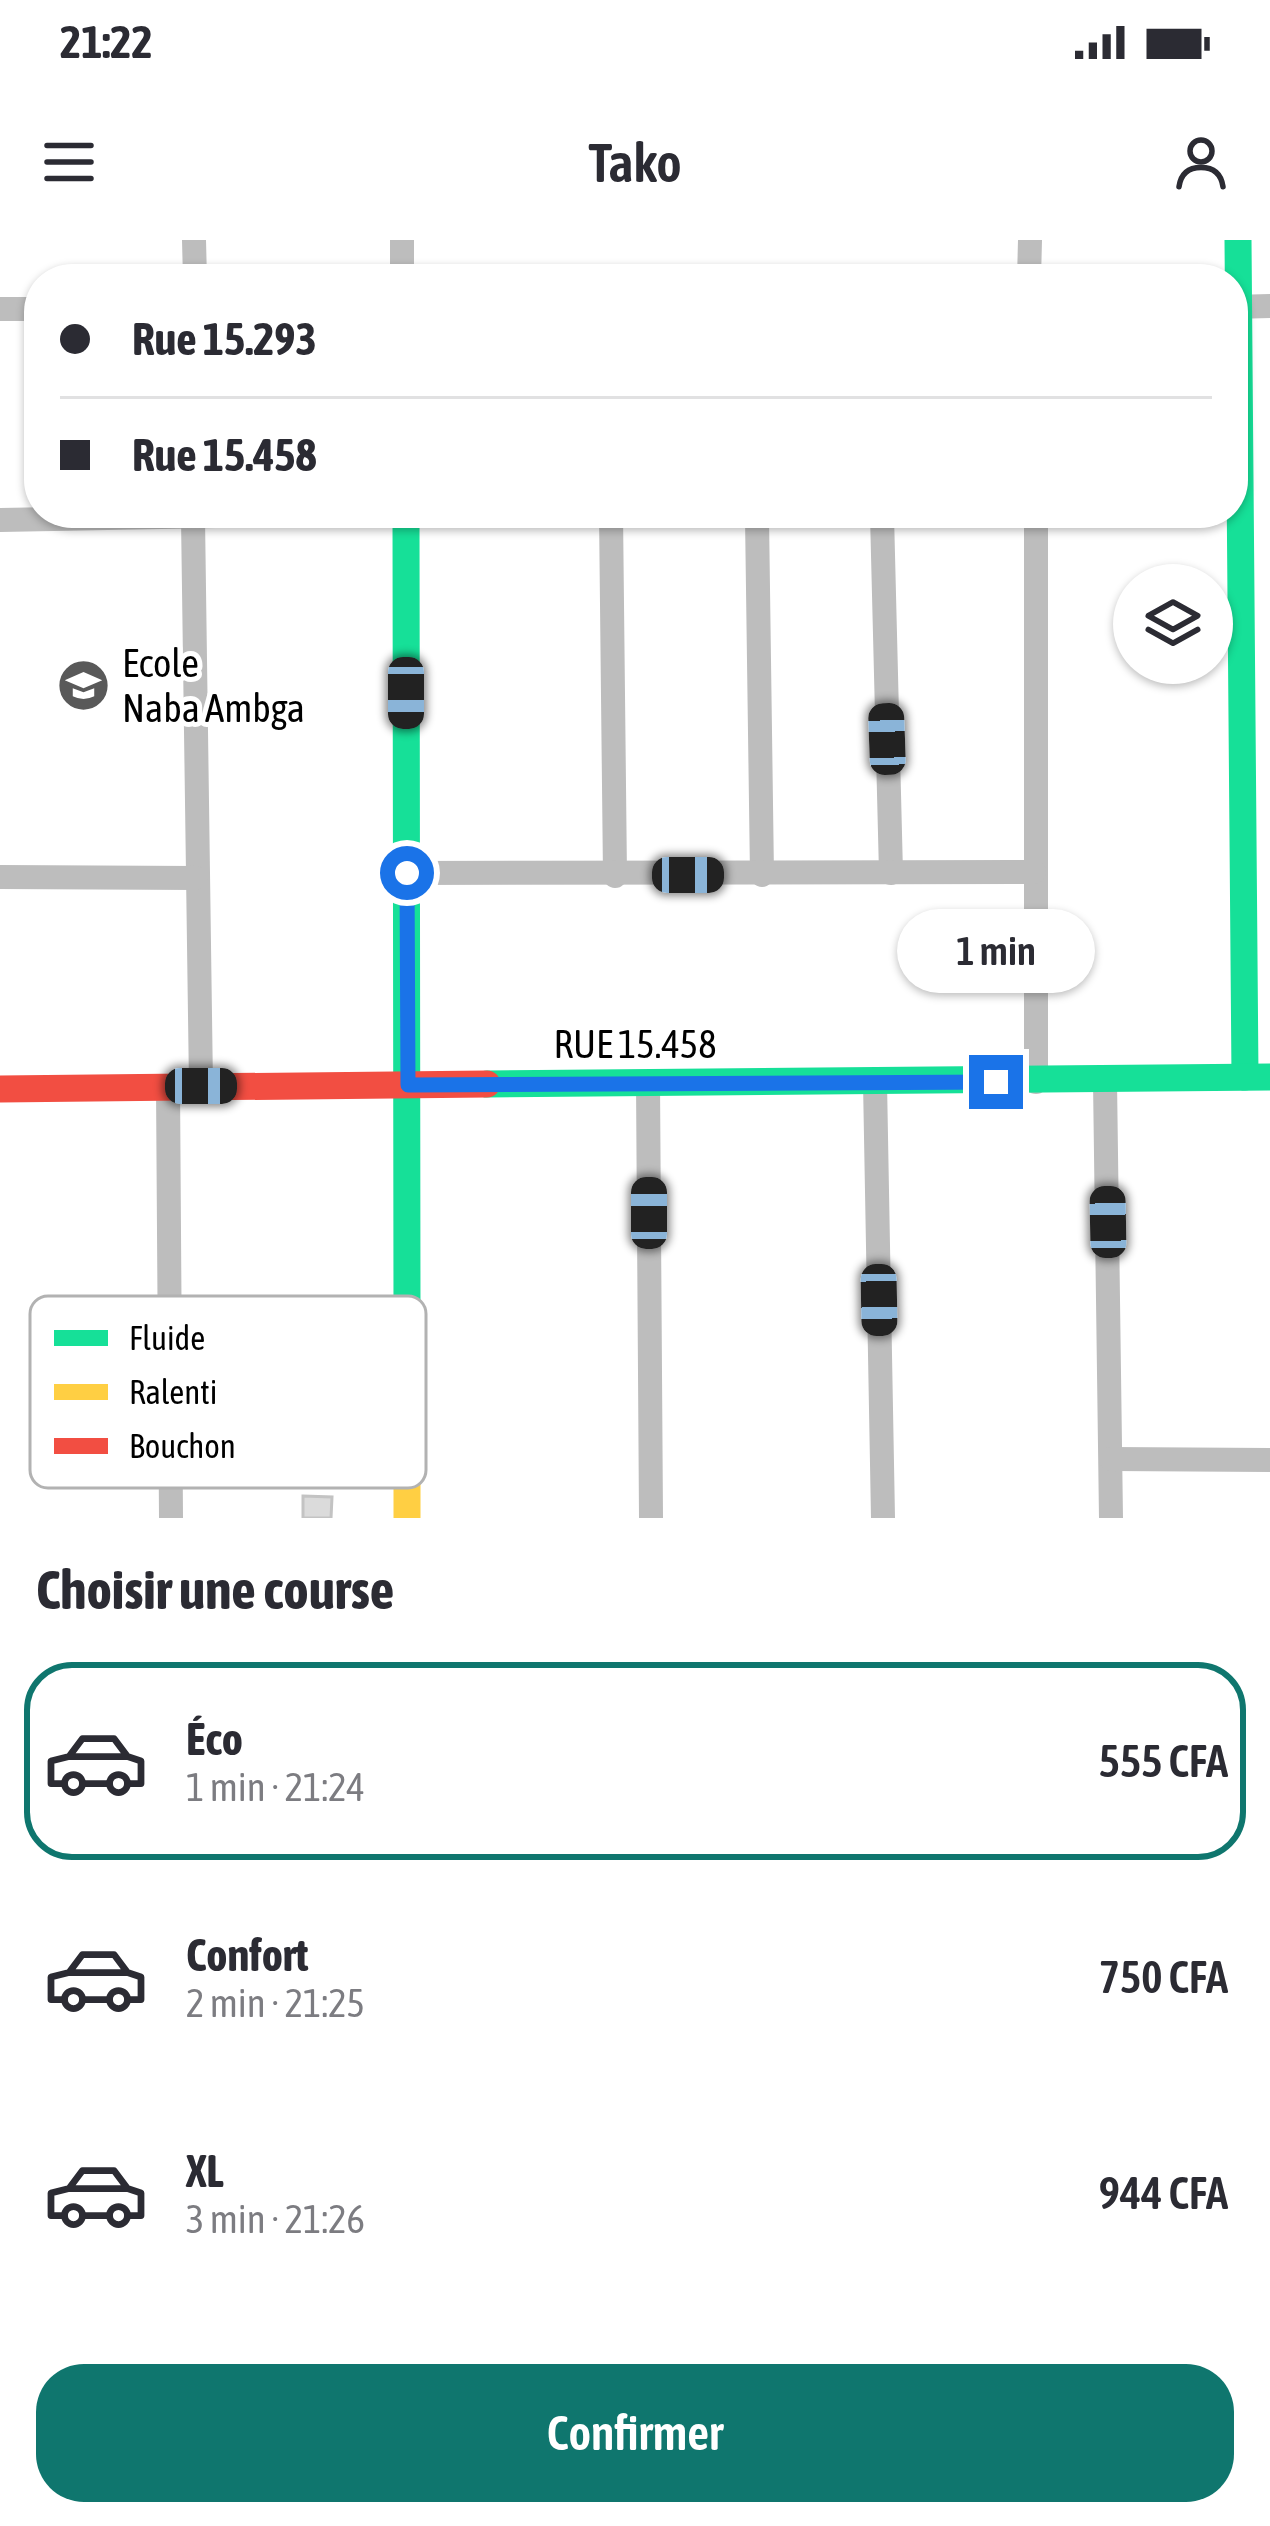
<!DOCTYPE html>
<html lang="fr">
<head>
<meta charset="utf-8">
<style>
	:root { --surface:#fff; --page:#f2f2f3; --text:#2b2b33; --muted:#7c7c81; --line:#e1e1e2; --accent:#0f766e }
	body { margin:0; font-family:"Asap Condensed",sans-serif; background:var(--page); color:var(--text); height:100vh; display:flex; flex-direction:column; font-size:45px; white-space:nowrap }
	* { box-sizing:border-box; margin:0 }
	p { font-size:39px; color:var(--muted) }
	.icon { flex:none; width:66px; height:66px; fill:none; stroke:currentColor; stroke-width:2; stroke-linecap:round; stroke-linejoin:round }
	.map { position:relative; height:1278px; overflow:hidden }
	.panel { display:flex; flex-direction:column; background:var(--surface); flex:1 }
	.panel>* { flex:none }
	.hud { position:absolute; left:24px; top:24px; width:1224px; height:264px; border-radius:48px; box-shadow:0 3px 9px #0004; display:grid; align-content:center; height:264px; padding:0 36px; background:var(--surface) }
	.buttons { position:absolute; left:1113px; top:324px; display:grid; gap:24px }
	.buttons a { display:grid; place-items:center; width:120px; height:120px; border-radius:50%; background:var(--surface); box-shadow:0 3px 9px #0004; font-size:60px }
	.end { position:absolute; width:54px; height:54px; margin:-27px; border:15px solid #1a73e8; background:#fff; box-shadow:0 0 0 6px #fff }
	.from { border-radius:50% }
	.bubble { position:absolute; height:84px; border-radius:42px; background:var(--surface); box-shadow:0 3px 9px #0004; font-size:39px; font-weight:600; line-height:84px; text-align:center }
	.car { position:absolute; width:36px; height:72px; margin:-36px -18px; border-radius:15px; box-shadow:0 0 9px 3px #0007; background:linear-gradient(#222 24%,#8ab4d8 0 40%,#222 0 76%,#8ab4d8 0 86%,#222 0) }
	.hud b { display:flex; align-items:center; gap:42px; height:114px; font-size:45px }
	.hud b+b { border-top:3px solid var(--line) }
	.hud i { width:30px; height:30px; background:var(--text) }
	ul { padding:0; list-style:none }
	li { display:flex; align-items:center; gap:36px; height:198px; margin:0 24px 18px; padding:0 12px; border:6px solid transparent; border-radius:48px }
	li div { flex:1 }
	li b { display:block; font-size:45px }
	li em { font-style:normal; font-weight:600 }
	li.active { border-color:var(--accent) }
	li>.icon { width:108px; height:108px; stroke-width:1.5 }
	h2 { padding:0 36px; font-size:54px; line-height:144px }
	.button { display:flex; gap:24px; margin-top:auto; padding:24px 36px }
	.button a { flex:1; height:138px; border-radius:48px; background:var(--accent); color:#fff; font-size:48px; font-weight:600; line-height:138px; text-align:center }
	.status { display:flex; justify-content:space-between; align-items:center; height:84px; padding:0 60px; background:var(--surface); direction:ltr }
	.status svg { height:33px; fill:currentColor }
	header { display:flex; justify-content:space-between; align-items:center; height:156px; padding:0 36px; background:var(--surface); font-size:54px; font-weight:600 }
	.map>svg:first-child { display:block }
	.building { fill:#dbdbdb; stroke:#c3c3c3; stroke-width:3 }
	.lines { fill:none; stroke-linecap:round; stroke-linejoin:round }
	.street { stroke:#bdbdbd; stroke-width:24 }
	.fast { stroke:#16e098; stroke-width:27 }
	.slow { stroke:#ffcf43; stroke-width:27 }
	.jam { stroke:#f24e42; stroke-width:27 }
	.route { stroke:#1a73e8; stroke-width:15 }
	.labels { text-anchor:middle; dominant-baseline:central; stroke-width:10; stroke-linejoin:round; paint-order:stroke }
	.poi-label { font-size:39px; fill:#000; stroke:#fff; text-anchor:start }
	.street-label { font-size:39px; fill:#000; stroke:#fff }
	.key { fill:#fff; stroke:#b2b2b2; stroke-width:3 }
	.key-label { font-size:33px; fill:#000 }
</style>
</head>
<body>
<div class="status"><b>21:22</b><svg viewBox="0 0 49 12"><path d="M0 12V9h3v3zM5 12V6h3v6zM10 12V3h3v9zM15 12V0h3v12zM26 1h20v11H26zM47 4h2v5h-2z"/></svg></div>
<header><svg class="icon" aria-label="menu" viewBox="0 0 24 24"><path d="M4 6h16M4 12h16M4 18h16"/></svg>Tako<svg class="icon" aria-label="person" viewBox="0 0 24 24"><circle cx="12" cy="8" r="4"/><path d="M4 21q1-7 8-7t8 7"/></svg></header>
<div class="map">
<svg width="1270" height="1278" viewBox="0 0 1270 1278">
	<rect width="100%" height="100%" fill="#fff"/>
	<path class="building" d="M303,1256L332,1257L331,1278H303Z"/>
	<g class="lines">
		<g class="street">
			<path d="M194,0L195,39"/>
			<path d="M402,39V0"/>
			<path d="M1029,39L1030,0"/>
			<path d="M1233,67L1270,66"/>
			<path d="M0,69H39"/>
			<path d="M611,273L615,636"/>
			<path d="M614,273H948"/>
			<path d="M1036,273V842"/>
			<path d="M882,275L891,633"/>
			<path d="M757,277L762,635"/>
			<path d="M193,278L201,846"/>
			<path d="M0,280L372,273"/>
			<path d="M407,633L1034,632"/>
			<path d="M0,637L196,638"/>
			<path d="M1105,841L1111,1278"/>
			<path d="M648,842L651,1278"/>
			<path d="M875,842L883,1278"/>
			<path d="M168,846L171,1278"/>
			<path d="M1111,1219L1270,1220"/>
		</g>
		<g class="fast">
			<path d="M1238,0L1245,837"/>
			<path d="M406,273L407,1075"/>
			<path d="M487,844L1270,837"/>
		</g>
		<path class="slow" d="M407,1075V1278"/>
		<path class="jam" d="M0,849L487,844"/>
	</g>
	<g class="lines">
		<path class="route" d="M407,633L408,845L996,842"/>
	</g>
	<defs>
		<symbol id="school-disc" viewBox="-11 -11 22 22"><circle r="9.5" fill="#595959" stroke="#fff"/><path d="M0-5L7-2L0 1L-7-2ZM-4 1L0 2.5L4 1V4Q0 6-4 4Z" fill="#fff"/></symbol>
	</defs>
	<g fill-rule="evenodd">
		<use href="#school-disc" x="54" y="416" width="59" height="59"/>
	</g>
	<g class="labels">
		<g class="poi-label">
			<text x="122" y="423">Ecole<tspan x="122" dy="45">Naba Ambga</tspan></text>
		</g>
		<g class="street-label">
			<text x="635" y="804">RUE 15.458</text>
		</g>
	</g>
	<rect x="30" y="1056" width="396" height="192" rx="18" class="key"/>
	<rect x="54" y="1090" width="54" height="16" fill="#16e098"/>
	<rect x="54" y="1144" width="54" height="16" fill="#ffcf43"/>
	<rect x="54" y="1198" width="54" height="16" fill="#f24e42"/>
	<g class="key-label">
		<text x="129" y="1110">Fluide</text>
		<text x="129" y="1164">Ralenti</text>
		<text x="129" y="1218">Bouchon</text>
	</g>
</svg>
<div class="buttons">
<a><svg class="icon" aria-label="layers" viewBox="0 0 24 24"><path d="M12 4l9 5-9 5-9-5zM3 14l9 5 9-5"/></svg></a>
</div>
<i class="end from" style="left:407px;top:633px"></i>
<i class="end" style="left:996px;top:842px"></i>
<div class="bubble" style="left:897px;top:669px;width:198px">1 min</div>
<i class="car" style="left:406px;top:453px;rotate:180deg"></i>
<i class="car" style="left:887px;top:499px;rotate:358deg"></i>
<i class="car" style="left:688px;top:635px;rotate:90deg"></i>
<i class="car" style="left:201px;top:846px;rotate:90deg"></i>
<i class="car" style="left:649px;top:973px;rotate:0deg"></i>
<i class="car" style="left:1108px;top:982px;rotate:359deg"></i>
<i class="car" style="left:879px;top:1060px;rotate:179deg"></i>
<div class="hud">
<b><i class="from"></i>Rue 15.293</b>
<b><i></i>Rue 15.458</b>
</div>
</div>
<section class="panel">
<h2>Choisir une course</h2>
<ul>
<li class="active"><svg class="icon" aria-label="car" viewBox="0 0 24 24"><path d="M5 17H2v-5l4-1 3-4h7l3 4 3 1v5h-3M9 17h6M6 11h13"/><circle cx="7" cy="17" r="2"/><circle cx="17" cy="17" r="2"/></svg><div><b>Éco</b><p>1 min · 21:24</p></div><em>555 CFA</em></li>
<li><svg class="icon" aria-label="car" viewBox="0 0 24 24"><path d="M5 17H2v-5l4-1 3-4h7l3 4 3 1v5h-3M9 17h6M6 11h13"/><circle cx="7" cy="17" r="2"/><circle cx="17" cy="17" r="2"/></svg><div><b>Confort</b><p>2 min · 21:25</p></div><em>750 CFA</em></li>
<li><svg class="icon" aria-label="car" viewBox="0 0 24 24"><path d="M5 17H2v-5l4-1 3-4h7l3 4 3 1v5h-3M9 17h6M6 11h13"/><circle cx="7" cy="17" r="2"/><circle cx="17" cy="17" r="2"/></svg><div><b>XL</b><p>3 min · 21:26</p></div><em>944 CFA</em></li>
</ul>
<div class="button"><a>Confirmer</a></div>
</section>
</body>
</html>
